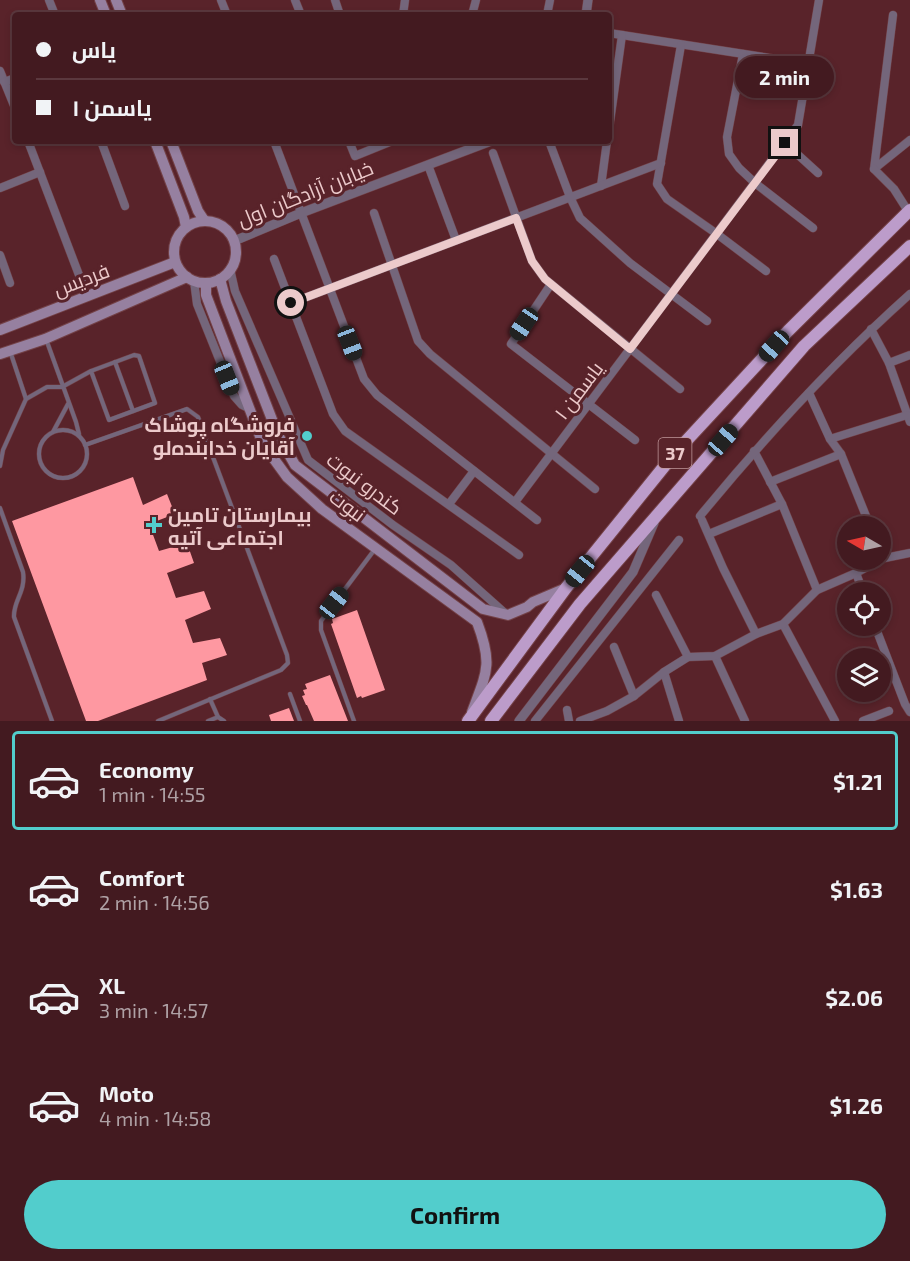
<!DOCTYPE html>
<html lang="en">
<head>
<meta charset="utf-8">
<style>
	:root { --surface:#431a20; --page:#4a2329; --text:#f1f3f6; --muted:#afa1a5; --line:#5b383e; --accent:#52cdcc }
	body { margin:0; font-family:"Exo 2",Cairo,sans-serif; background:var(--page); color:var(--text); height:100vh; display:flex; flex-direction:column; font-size:22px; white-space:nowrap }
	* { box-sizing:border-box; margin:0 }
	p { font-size:20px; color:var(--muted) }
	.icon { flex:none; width:33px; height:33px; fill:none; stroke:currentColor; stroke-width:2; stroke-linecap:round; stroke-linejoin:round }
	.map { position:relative; height:721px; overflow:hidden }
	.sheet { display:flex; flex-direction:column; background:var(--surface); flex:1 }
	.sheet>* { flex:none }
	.banner { position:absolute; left:12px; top:12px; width:600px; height:132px; border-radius:6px; box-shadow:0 3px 9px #0003,0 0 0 2px var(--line); display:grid; align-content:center; height:132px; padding:0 24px; background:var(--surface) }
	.needle { width:39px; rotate:279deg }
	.buttons { position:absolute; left:837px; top:516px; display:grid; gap:12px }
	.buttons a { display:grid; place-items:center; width:54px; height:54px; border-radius:50%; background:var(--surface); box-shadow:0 3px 9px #0003,0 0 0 2px var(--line); font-size:30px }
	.end { position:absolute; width:27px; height:27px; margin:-14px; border:8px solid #eccacb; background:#111; box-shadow:0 0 0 3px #111 }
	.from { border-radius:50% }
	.bubble { position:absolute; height:42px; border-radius:21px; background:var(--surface); box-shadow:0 3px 9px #0003,0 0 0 2px var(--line); font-size:20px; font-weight:700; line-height:42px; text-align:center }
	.car { position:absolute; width:18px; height:36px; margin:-18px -9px; border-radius:8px; box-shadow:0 0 4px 2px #0007; background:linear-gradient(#222 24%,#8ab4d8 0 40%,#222 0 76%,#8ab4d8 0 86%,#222 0) }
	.banner b { display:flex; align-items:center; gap:21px; height:57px; font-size:22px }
	.banner b+b { border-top:2px solid var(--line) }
	.banner i { width:15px; height:15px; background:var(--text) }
	ul { padding:10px 0 0; list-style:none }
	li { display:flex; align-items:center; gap:18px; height:99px; margin:0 12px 9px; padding:0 12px; border:3px solid transparent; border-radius:6px }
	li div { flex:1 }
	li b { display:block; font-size:22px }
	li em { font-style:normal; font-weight:700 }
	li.selected { border-color:var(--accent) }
	li>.icon { width:54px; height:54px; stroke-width:1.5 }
	.action { display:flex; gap:12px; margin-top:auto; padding:12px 24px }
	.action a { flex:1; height:69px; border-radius:36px; background:var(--accent); color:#111; font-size:24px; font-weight:700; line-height:69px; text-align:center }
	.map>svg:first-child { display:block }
	.building { fill:#fe98a1 }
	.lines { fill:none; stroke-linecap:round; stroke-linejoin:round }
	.service-casing { stroke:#734147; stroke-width:5 }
	.minor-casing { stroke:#734147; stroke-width:9 }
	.tertiary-casing { stroke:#734147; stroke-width:10 }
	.secondary-casing { stroke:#734147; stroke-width:12 }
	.trunk-casing { stroke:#734147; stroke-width:14 }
	.service { stroke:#74667b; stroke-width:4 }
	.minor { stroke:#74667b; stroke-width:8 }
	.tertiary { stroke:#74667b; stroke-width:9 }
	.secondary { stroke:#9680a0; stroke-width:10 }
	.trunk { stroke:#bc9cca; stroke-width:12 }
	.route { stroke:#eccacb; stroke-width:8 }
	.poi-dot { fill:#52cdcc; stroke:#59232a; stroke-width:2 }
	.labels { text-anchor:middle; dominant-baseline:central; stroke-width:6; stroke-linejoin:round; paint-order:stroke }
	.shield { fill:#59232a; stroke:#c0989b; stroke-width:1.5 }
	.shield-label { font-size:18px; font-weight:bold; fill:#eccacb }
	.street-label { font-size:20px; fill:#eccacb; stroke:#59232a }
	.poi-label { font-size:20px; font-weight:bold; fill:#eccacb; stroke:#59232a; text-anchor:end }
</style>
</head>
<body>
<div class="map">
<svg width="910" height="721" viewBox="0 0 910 721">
	<rect width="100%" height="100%" fill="#59232a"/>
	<g class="building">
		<path d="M133,477L143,505L167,494L175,514L149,524L159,551L187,543L194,563L167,573L176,598L204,591L211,609L185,620L193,643L220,638L227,655L202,663L207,680L98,721H86L12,521Z"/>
		<path d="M357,610L385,690L362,698L361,696L357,698L331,624L333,623L332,619Z"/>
		<path d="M330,675L348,721H314L307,705H306L302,696L305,695L303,690L307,689L305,684Z"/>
		<path d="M289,708L294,721H271L269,715Z"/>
	</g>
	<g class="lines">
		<defs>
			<g id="service">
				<path d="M46,339L76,422L79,434"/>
				<path d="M10,351L26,399"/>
				<path d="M115,362L133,411"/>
				<circle cx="63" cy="454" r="24"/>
				<path d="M53,432L68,404"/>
				<path d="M85,445L187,409L198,417L287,655L288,663L281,670L158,721"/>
				<path d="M0,466L3,450L26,399L47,387H62L91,371L134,355L139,356L155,403L109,420L91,371"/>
				<path d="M0,508L23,572C26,592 13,601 14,617L52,721"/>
				<path d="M290,694L300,721"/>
				<path d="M210,699L218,717L224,721"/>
				<path d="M208,721L218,717"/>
				<path d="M354,721L321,630V621L375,549"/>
			</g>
			<g id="minor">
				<path d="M49,0L55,15"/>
				<path d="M221,0L227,15"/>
				<path d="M295,0L301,15"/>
				<path d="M335,0L340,15"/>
				<path d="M403,15L405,0"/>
				<path d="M472,15L476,0"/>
				<path d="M547,15L550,0"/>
				<path d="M893,15L874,169L910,140"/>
				<path d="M609,33L808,64"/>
				<path d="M681,45L657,184L667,199L717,234L766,271"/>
				<path d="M743,54L727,137L729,154L739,168L755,183L813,228"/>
				<path d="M0,71L15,108"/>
				<path d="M4,82L15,78"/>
				<path d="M609,129L622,35"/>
				<path d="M28,141L87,296"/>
				<path d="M101,141L125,206"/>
				<path d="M274,141L364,379L377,395L537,520"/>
				<path d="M349,141L355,156L392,141"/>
				<path d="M549,141L570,197L580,218L630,263L707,321"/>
				<path d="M785,143L818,173"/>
				<path d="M493,153L532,261L545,279L680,389"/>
				<path d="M428,165L456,240"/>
				<path d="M874,169L894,189L908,211"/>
				<path d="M601,186L607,141"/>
				<path d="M0,188L40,172"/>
				<path d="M374,213L418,341L430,354L595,489"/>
				<path d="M0,255L10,283"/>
				<path d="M274,259L333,414L345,431L519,555"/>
				<path d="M230,269L235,291L308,460L393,525L451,565L506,614"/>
				<path d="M194,281L197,304L234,396L242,405L250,409"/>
				<path d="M551,284L511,344L635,440"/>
				<path d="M291,303L661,163"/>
				<path d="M871,329L889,363L910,422"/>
				<path d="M889,363L910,355"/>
				<path d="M809,393L830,439L841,454L870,526"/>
				<path d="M830,439L907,415"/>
				<path d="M754,451L782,504L817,590"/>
				<path d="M770,482L841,454"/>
				<path d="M515,502L798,125L819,0"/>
				<path d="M449,504L474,471"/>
				<path d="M700,516C765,437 834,362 910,294"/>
				<path d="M702,520L723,568L756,634"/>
				<path d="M709,534L782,504"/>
				<path d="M880,559L910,553"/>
				<path d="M856,573L863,592"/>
				<path d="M656,595L688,657"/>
				<path d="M783,624L835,721"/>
				<path d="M875,626L905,704L910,712"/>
				<path d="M614,647L634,696"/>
				<path d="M715,656L745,721"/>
				<path d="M664,672L679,721"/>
				<path d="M567,710L569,721"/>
				<path d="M535,721L679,540"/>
				<path d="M580,721L607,711L634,696L664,672L688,657L715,656L756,634L783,624L817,590L856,573L880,560"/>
				<path d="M863,721L889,711"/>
			</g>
			<g id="tertiary">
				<path d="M586,15L588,0"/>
				<path d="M234,241L301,213L491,141"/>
				<path d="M519,721L633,572L654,523"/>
			</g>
			<g id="secondary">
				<path d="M100,0L106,15"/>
				<path d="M116,0L122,15"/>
				<path d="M155,141L184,217L186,227"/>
				<path d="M171,141L198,211L204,220"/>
				<circle cx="205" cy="252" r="31"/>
				<path d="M220,279L226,301L278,435L295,465L483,609L508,615L527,607L533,602L566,588"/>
				<path d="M206,283V295L263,444L287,477L322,509L477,622C493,664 487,672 472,712"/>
				<path d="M0,330L175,262"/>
				<path d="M0,354L45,339L187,277"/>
			</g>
			<g id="trunk">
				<path d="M468,721L566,588L675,453L788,331L910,210"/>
				<path d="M491,721L580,604L804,346L910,246"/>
			</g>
		</defs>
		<use href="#service" class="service-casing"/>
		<use href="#minor" class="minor-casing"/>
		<use href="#tertiary" class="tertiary-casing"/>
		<use href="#secondary" class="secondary-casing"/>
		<use href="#trunk" class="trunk-casing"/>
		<use href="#service" class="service"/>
		<use href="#minor" class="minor"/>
		<use href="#tertiary" class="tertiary"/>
		<use href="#secondary" class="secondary"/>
		<use href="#trunk" class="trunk"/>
	</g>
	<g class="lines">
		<path class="route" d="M291,303L516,218L532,261L545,279L630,349L785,143"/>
	</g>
	<g class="poi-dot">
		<circle cx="307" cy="436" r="6"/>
		<path d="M151 516h6v6h6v6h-6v6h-6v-6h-6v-6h6z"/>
	</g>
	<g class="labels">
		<rect class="shield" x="658.5" y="438" width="33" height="30" rx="4.5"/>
		<g class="shield-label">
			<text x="675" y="453">37</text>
		</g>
		<g class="street-label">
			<text transform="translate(305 193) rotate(-22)">خیابان آزادگان اول</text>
			<text transform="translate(81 279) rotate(-21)">فردیس</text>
			<text transform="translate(578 390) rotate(-53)">یاسمن ۱</text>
			<text transform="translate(365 483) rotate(37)">کندرو نبوت</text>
			<text transform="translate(348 505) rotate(37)">نبوت</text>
		</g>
		<g class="poi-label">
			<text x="295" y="424">فروشگاه پوشاک<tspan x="295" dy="23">آقایان خدابنده‌لو</tspan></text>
			<text x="168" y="514" text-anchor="start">بیمارستان تامین<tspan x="168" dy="23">اجتماعی آتیه</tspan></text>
		</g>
	</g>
</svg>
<div class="buttons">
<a><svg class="needle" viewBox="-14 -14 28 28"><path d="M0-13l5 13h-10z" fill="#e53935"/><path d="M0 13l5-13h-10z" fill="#afa1a5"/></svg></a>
<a><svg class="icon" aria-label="locate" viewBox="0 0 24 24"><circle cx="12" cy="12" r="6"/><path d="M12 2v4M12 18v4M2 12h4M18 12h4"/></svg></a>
<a><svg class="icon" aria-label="layers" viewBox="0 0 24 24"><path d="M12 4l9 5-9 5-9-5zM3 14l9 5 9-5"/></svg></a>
</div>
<i class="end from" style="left:291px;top:303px"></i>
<i class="end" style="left:785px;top:143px"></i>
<div class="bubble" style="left:735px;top:56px;width:99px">2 min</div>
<i class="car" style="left:524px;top:324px;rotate:214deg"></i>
<i class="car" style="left:350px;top:343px;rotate:159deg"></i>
<i class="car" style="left:774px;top:346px;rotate:222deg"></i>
<i class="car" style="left:227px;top:378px;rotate:158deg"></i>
<i class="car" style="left:723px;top:440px;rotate:41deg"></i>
<i class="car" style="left:580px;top:571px;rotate:219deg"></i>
<i class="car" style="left:334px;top:603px;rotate:38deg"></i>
<div class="banner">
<b><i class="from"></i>یاس</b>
<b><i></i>یاسمن ۱</b>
</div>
</div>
<section class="sheet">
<ul>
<li class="selected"><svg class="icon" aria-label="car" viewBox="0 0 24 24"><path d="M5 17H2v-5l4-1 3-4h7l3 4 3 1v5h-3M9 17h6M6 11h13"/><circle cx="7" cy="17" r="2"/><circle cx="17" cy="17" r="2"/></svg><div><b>Economy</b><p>1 min · 14:55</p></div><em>$1.21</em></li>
<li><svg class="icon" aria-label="car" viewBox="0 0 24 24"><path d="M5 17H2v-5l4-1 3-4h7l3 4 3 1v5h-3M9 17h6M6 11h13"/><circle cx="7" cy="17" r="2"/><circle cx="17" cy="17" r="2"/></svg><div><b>Comfort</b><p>2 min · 14:56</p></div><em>$1.63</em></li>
<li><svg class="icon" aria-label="car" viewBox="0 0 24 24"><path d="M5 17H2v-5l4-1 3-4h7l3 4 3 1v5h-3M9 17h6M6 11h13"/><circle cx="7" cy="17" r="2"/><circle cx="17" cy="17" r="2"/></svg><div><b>XL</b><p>3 min · 14:57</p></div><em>$2.06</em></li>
<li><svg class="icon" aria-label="car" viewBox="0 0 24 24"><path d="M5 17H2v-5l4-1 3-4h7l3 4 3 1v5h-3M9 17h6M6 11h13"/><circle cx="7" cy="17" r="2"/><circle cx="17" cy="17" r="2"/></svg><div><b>Moto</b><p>4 min · 14:58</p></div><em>$1.26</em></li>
</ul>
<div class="action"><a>Confirm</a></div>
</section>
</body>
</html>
